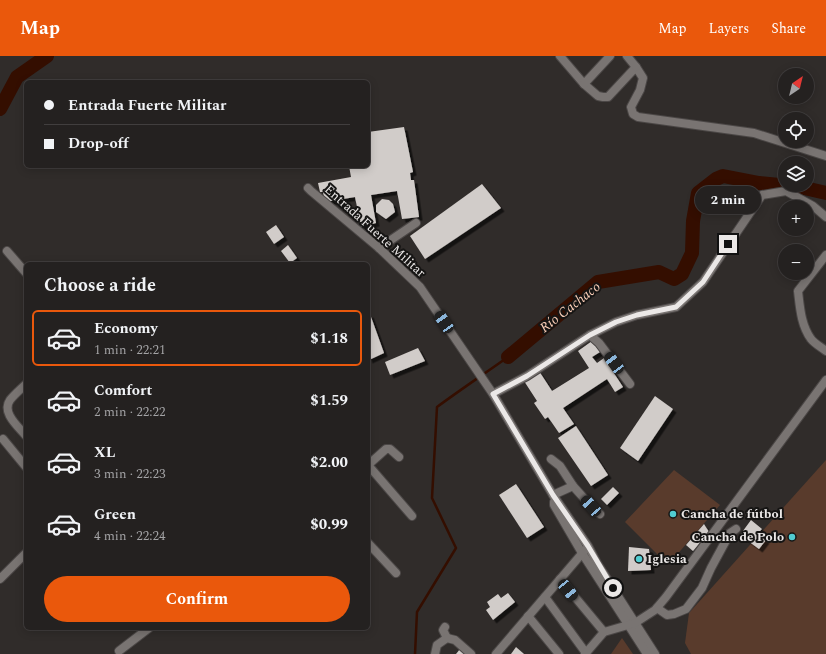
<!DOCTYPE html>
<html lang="en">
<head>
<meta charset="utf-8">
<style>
	:root { --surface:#242120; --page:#302e2d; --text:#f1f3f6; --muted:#a3a3a5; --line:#413e3e; --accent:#ea580c }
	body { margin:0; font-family:Spectral,serif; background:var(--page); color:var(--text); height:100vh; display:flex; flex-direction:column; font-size:15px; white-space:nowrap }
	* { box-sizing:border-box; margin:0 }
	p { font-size:13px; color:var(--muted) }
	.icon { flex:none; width:22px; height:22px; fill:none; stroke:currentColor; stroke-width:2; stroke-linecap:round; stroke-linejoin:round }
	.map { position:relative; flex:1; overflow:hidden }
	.side { position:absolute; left:24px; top:206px; width:346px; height:368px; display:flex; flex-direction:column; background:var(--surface); border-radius:6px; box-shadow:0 2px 10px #0003,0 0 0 1px var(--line) }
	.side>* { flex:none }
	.top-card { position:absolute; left:24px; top:24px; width:346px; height:88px; border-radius:6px; box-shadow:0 2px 10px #0003,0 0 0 1px var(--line); display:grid; align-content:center; height:88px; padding:0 20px; background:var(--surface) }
	.needle { width:26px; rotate:35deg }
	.controls { position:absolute; left:778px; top:12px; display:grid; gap:8px }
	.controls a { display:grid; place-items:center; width:36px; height:36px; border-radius:50%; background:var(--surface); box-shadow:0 2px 10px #0003,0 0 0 1px var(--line); font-size:20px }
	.end { position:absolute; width:18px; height:18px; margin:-9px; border:5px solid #ebe8e7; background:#111; box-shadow:0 0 0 2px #111 }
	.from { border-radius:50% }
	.bubble { position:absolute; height:28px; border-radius:14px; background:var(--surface); box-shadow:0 2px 10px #0003,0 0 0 1px var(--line); font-size:13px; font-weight:700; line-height:28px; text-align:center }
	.car { position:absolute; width:12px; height:24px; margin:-12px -6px; border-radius:5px; box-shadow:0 0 3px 1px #0007; background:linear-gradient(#222 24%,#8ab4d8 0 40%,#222 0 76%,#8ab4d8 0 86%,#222 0) }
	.top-card b { display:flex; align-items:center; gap:14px; height:38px; font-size:15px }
	.top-card b+b { border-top:1px solid var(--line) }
	.top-card i { width:10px; height:10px; background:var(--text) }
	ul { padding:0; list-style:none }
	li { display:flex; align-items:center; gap:12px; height:56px; margin:0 8px 6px; padding:0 12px; border:2px solid transparent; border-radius:6px }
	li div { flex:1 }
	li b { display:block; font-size:15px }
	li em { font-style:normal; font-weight:700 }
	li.selected { border-color:var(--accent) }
	li>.icon { width:36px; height:36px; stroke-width:1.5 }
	h2 { padding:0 20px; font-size:18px; line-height:48px }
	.primary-button { display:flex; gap:8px; margin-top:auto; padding:8px 20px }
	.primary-button a { flex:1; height:46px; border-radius:24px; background:var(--accent); color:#fff; font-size:16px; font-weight:700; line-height:46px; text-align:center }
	header { display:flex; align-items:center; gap:24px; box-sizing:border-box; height:56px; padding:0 20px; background:var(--accent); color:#fff }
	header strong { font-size:19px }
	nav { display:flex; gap:22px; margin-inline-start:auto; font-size:14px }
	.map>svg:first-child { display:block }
	.green { fill:#593b2c }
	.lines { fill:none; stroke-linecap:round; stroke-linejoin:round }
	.stream { stroke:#340e00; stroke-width:2.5 }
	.river { stroke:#340e00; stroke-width:14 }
	.building { fill:#d1ccc9; filter:url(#shadow) }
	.minor-casing { stroke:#4b4746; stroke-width:10 }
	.minor { stroke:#797472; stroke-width:8 }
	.route { stroke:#ebe8e7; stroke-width:5 }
	.poi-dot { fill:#51ccd1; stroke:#161514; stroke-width:1.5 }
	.labels { text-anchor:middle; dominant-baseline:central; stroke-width:4; stroke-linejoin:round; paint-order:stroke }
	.street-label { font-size:13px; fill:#ebe8e7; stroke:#161514 }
	.poi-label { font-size:13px; font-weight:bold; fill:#ebe8e7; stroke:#161514; text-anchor:start }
	.water-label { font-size:14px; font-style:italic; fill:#fccfb8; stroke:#161514 }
</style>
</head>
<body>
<header>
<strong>Map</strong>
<nav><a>Map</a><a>Layers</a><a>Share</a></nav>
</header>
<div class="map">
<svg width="826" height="598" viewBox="0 0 826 598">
	<defs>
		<filter id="shadow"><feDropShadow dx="3.5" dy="3.5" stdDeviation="0" flood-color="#0009"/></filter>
	</defs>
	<rect width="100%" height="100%" fill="#302c2a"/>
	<g class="green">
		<path d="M826,404V598H691L685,587L689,557Z"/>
		<path d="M674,414L720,449L668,509L625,466Z"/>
		<path d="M622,582L633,598H611Z"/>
	</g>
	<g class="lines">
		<path class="stream" d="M415,598L417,556L456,492L432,442L437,351C460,334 484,318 508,301"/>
		<g class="river">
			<path d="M0,53L17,21L47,0"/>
			<path d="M508,301L598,226L659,216L674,223L682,218L692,197L693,165L698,137L716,123L723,120L759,127L800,131L826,137"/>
		</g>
	</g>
	<g class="building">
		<path d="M404,71L413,116L410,117L411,124H414L419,161L402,163L397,135L371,139L376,167L361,171L355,141L325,146L323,136H320L318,127L351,121L349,110H368V76Z"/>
		<path d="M482,128L501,152L425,203L410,180Z"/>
		<path d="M382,143L389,144L393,148L395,156L386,163L376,156V149Z"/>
		<path d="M276,169L284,181L274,188L266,176Z"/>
		<path d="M288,189L297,202L290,207L281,195Z"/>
		<path d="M370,258L384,297L369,304L368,300V259Z"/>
		<path d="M592,285L600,296L592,301L597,307L604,302L623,331L615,336L607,323L563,352L574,368L559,377L548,361L545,363L534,347L537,345L524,325L539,315L552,335L589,312L578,295Z"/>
		<path d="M418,292L425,305L390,319L385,306Z"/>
		<path d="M655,340L673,353L638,405L620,392Z"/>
		<path d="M576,370L608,419L591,430L558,382Z"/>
		<path d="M516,428L544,471L527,482L499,439Z"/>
		<path d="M613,431L619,437L607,449L601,443Z"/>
		<path d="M751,464L762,473L757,478L766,484L759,493L740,479Z"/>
		<path d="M704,468L709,476L693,495L686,489Z"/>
		<path d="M629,491L649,493L651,514L628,515Z"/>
		<path d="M508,537L515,546L493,564L486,554L490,551L487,546L498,538L501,542Z"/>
		<path d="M516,591L524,598H511Z"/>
		<path d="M460,593L467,598H456Z"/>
	</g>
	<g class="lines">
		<defs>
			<g id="minor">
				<path d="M560,0L584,28L598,40L603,41H608L636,11L643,22L640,34L631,51L633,58L638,61L754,77L826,100"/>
				<path d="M627,0L636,11"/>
				<path d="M584,28L610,0"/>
				<path d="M308,132L311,135L379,192L420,231L493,338L553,439L588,490L598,509L655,598"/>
				<path d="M379,192L416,167"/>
				<path d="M7,195L26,217"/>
				<path d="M826,199L798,235C800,252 801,269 811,283C815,288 821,291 826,295"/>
				<path d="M590,279L599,287L630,328"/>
				<path d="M26,328C21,333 15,338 10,344C1,357 19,371 26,380"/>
				<path d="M493,338L527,320L590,279L616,266L637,259L676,251L703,226L762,139L786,135L813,150L826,161"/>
				<path d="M3,383L26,411"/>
				<path d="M551,403L560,410L573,430L591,450L600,458"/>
				<path d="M368,409L412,460"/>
				<path d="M368,409L386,393H390L399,401"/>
				<path d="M553,439L573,430"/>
				<path d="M554,446V449L582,497L647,598"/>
				<path d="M368,487L396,517"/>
				<path d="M0,523L26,497"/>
				<path d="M560,523L604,576"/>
				<path d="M545,541L586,597"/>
				<path d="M657,552L667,559L674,558L686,553L702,532L711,512L730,477L736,473"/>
				<path d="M528,560L559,598"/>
				<path d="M445,571L443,574L447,582"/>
				<path d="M119,595L149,572"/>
				<path d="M435,598L437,589L447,582L455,584L471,598"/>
				<path d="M496,598L585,494"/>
				<path d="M585,598L604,576L635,567L655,554L666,541L826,324"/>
			</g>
		</defs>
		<use href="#minor" class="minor-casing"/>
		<use href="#minor" class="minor"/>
	</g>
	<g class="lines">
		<path class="route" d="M613,532L588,490L553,439L493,338L527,320L590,279L616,266L637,259L676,251L703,226L728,188"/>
	</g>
	<g class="poi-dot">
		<circle cx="673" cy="458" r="4"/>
		<circle cx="792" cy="481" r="4"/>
		<circle cx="639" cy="503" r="4"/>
	</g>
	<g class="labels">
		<g class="street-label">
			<text transform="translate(375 175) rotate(42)">Entrada Fuerte Militar</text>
		</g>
		<g class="poi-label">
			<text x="681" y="458">Cancha de fútbol</text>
			<text x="784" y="481" text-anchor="end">Cancha de Polo</text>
			<text x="647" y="503">Iglesia</text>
		</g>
		<g class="water-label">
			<text transform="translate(570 251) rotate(-38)">Río Cachaco</text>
		</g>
	</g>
</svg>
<div class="controls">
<a><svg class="needle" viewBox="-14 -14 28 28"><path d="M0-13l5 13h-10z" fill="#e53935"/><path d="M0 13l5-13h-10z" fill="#a3a3a5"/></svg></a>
<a><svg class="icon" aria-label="locate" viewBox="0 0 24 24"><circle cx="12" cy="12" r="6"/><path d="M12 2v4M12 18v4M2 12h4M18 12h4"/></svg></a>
<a><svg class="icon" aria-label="layers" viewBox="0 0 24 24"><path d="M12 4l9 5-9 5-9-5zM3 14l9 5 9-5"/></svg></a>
<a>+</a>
<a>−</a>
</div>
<i class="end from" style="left:613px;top:532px"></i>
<i class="end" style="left:728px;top:188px"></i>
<div class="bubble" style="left:695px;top:130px;width:66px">2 min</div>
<i class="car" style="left:444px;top:266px;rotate:326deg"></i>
<i class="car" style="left:614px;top:307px;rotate:323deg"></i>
<i class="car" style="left:591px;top:450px;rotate:318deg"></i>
<i class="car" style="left:568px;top:534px;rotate:141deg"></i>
<div class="top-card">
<b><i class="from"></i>Entrada Fuerte Militar</b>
<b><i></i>Drop-off</b>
</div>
<section class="side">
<h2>Choose a ride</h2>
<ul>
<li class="selected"><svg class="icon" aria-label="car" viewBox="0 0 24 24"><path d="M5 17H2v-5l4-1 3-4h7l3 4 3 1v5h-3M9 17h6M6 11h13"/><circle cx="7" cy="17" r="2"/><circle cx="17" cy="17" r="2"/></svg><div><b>Economy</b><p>1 min · 22:21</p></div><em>$1.18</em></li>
<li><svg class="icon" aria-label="car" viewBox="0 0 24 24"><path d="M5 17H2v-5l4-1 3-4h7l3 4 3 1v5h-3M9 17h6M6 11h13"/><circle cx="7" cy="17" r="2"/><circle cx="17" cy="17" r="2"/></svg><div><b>Comfort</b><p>2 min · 22:22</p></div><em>$1.59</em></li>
<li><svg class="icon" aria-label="car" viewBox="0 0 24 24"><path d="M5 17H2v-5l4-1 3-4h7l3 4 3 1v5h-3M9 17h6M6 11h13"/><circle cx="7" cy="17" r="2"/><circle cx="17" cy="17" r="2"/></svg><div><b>XL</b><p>3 min · 22:23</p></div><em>$2.00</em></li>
<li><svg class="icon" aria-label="car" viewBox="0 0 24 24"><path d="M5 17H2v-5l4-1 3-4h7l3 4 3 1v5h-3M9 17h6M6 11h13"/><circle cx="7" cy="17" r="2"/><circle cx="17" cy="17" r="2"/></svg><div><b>Green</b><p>4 min · 22:24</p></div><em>$0.99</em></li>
</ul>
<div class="primary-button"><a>Confirm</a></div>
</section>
</div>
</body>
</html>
